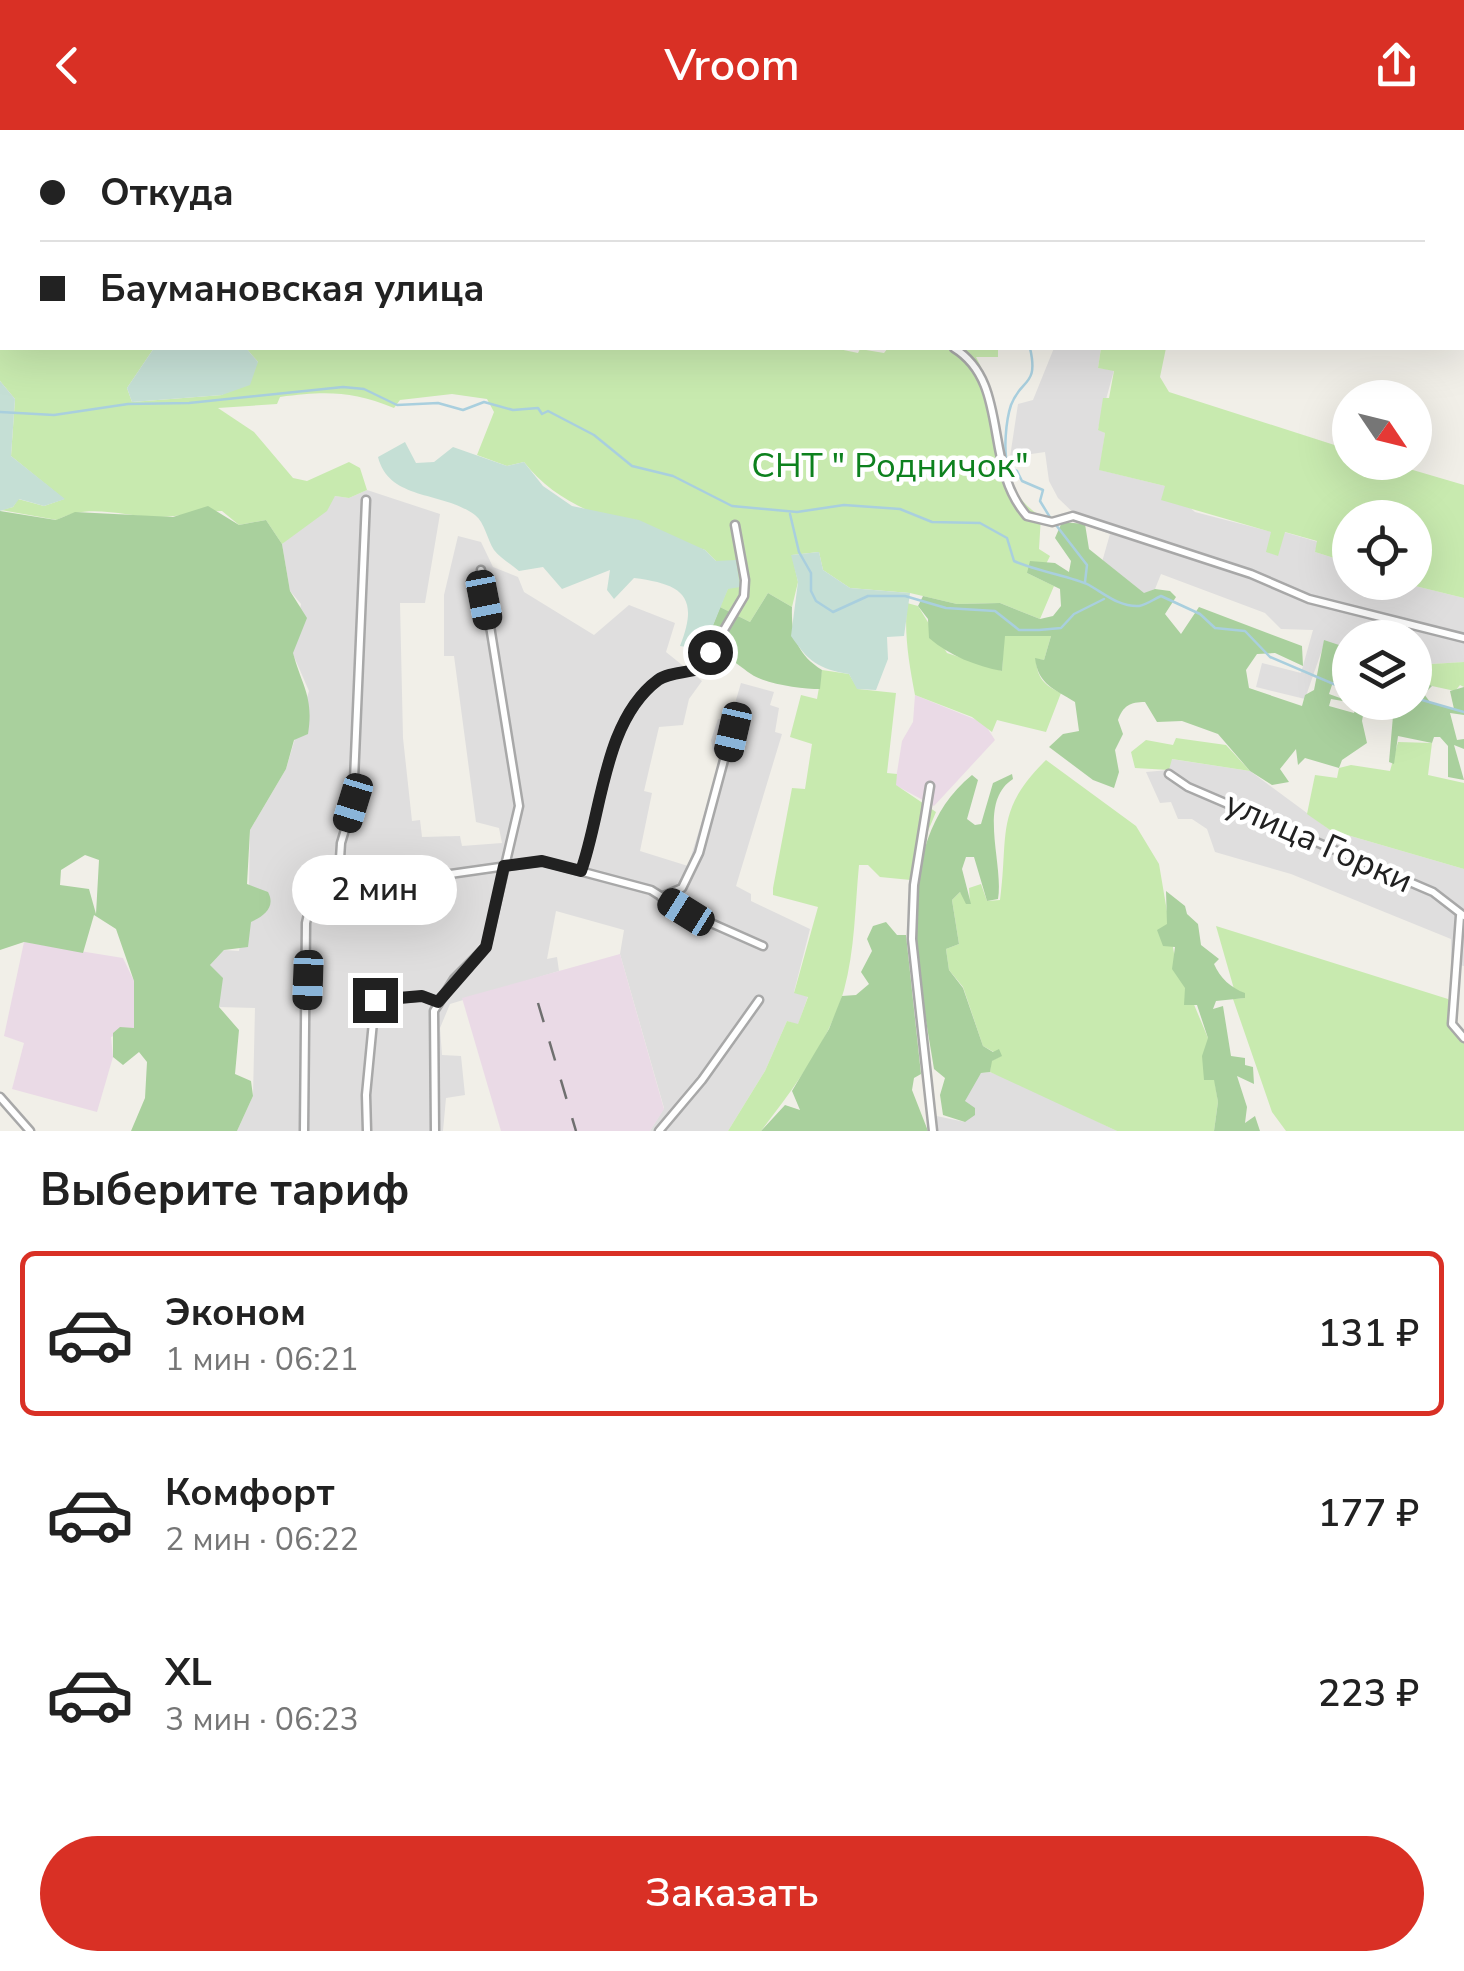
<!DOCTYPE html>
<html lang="ru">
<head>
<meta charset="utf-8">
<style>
	:root { --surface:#fff; --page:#f2f2f2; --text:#222; --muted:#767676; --line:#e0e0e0; --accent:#d93025 }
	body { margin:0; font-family:"Nunito Sans",sans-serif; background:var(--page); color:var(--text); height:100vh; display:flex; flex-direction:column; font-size:38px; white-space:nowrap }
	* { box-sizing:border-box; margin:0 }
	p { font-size:32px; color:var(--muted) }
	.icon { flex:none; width:55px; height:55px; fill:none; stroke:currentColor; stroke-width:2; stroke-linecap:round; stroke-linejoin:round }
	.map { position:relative; height:1001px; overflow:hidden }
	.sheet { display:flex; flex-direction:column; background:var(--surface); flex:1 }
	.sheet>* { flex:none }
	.banner { position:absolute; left:0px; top:0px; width:1465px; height:220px; box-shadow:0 10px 40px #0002; display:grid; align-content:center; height:220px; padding:0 40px; background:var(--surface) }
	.needle { width:65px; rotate:125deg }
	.buttons { position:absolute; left:1332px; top:250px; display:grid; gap:20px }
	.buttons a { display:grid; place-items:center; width:100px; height:100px; border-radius:50%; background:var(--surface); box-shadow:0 10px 40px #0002; font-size:50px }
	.end { position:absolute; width:45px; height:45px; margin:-22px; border:12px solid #212121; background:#fff; box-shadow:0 0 0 5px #fff }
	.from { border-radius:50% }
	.bubble { position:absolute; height:70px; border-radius:35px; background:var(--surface); box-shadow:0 10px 40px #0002; font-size:32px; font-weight:600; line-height:70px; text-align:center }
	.car { position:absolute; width:30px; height:60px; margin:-30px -15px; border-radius:12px; box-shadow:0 0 8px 2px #0007; background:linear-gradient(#222 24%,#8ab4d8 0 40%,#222 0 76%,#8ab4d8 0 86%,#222 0) }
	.banner b { display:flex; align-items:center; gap:35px; height:95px; font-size:38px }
	.banner b+b { border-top:2px solid var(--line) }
	.banner i { width:25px; height:25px; background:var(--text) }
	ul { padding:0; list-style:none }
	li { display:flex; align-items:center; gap:30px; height:165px; margin:0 20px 15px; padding:0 20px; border:5px solid transparent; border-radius:15px }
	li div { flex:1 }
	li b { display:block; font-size:38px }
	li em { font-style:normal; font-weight:600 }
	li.active { border-color:var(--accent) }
	li>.icon { width:90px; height:90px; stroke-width:1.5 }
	h2 { padding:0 40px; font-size:45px; line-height:120px }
	.button { display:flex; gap:20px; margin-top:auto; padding:20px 40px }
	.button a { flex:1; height:115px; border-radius:60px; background:var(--accent); color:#fff; font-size:40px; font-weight:600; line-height:115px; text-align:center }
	header { display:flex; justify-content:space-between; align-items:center; height:130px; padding:0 40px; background:var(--accent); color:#fff; font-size:45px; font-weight:600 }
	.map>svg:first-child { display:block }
	.residential { fill:#dfdede }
	.industrial { fill:#eadae6 }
	.grass { fill:#c8eaaf }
	.forest { fill:#a9d09d; fill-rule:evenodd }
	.wetland { fill:#c5dfd5 }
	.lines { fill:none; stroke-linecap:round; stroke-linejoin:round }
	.stream { stroke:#a9cfde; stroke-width:2.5 }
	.minor-casing { stroke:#a8a8a8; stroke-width:11 }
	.minor { stroke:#fff; stroke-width:6 }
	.rail { stroke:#6f6f6f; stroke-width:2.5; stroke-dasharray:20 20; stroke-linecap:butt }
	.route { stroke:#212121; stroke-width:12 }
	.labels { text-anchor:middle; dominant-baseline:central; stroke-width:9; stroke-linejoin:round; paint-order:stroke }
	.park-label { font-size:35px; fill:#0d811e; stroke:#fff }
	.street-label { font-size:35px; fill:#212121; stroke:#fff }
</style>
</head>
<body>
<header><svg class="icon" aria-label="back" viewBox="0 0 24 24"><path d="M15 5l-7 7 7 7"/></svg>Vroom<svg class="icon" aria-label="share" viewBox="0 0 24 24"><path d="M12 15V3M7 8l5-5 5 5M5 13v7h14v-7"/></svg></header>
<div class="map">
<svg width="1464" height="1001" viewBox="0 0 1464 1001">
	<rect width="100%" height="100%" fill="#f1efe8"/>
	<g class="residential">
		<path d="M1054,218H1101L1098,238L1114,240L1098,299L1105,303L1100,340L1165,356L1195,382L1272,402L1277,426L1284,402L1318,412L1315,422L1350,433V452L1403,453L1464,468V532L1415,535V508H1350V532L1338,530L1325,511L1305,569L1256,557L1262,533L1301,543L1313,500L1281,499L1265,483L1161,444L1155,459L1144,464L1102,432L1110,404L1085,394L1058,368L1049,351L1045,322L1010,327L1018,274L1033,270Z"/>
		<path d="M367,360L440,384L425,473H400L403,608L412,691L420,690L422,707L460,706L462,716L502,713L499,698L476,692L454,526H444V465L458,406L481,412L493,437L518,447L524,462L594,505L629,475L675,493L666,522L702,551L689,569L683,595L659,597L644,661L652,663L640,721L688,736L722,626L713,621L711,610L718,589L730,590L741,553L774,562L770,575L779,578L775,602L782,604L736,756L751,764V771L810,799L794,862L808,866L798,895L787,891L765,941L728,1001H650L664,978L620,824L624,800L556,781L547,829L557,827L559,841L450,874L440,898L442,925L461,926L465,965L446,968L443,1001H237L253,966L255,878L219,877L210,835L224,820L239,821L249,758L250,700L286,639L309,561L292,522L301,474L290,461L282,414L335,366L349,368Z"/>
		<path d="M1171,629L1250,641L1330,700L1464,739V836L1451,834V809L1291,744L1215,722L1207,699L1192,689H1178L1171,672L1160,673L1146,642L1169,640Z"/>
		<path d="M990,942L1016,952L1117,1001H928L927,984L965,992V971L970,955L981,943Z"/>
	</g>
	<g class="industrial">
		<path d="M915,565L984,593L995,610L934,676L895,655L902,611L913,592Z"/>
		<path d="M24,812L123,828L134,851V899L111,907L113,927L97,982L12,959L24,913L4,906Z"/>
		<path d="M620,824L664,979L650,1001H501L462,868Z"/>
	</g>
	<g class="grass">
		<path d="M0,136L2,218H154L127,258L132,272L222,265L258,232L246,218H834L858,223L860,219L884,223L888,218H998V227H976C1003,275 988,356 1041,386L1039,419L1050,426L1045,436L1027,443L1054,456L1040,489L1000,473L957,474L910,463L850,458L823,440L819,422L792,425L798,452L792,477L768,463L750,492L720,477L728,458L716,431L705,420C642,398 566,387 524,332L507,336L477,325L494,282L487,269L452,264L400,270L394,278C351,261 326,261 280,267L277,274L218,278L254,302L293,348L307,351L349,332L360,338L367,360L349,368L335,366L327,381L282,414L266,390L239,395L222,381C200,381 180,387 159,387C126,387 87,372 57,390L1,380L13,377L18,369L44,376L64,369L11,326L15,269L0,251Z"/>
		<path d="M1101,218H1166L1160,247L1169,262L1350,320V332L1389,333L1464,355V468L1403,453L1415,452V388H1350V433L1315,422L1317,411L1285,402L1278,426L1266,422L1271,402L1161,370L1165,356L1099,340L1105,303L1098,300L1103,268H1109L1114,241L1098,238Z"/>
		<path d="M907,473L918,476L947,523L1002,541L1004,506H1051L1044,530L1036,529C1037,548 1044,555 1061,563L1046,602L997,590L992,602L972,587L915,565C909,533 904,505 907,473Z"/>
		<path d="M1464,532V557L1460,555L1455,561L1432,556L1415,546V535Z"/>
		<path d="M822,540L849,544L858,559L896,563L887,643L897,644L896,655L936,682L928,701L921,751L880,747L868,735H859C855,776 855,820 844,860C829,912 793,959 761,1001H728L765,941L787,891L798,894L808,867L794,863L818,777L773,765V758L792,658L805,659L812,614L790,607L801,565L817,569Z"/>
		<path d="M1176,608L1226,615L1250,641L1172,629L1169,640L1135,638L1131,622L1146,610L1173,615Z"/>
		<path d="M1398,612L1432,613L1428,645L1464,653V739L1330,700L1307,684L1315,645L1337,648L1339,638L1351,635L1390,641Z"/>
		<path d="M1046,630L1136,696L1159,734L1175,829L1208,908L1218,972L1214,1001H1117L990,942L991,931L1001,926L983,916L963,857L949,840L946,819L959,814L952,770L960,762L970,773L969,758L981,754L987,771L1000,770C1009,705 994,681 1046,630Z"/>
		<path d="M1216,796L1448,869L1457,880L1454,892L1464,905V1001H1286L1272,982L1233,869L1245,868L1234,859Z"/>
	</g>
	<g class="forest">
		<path d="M208,376L239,395L266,390L282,414L290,461L307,488L293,523C302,556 314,567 308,604L294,610L286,639L250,700L247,754L268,762C276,777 264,786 251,792L248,817L224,820L210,835L223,848L219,877L239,900L235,944L251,951L253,966L237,1001H131L145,968L147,932L139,922L123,935L113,927V903L120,897L134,898V851L116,799L94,785L83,823L24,812L0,820V381L56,390L75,382L173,387ZM85,725L99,730L96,784L89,759L60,755L61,740Z"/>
		<path d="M1062,392L1085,394L1089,419L1144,463L1155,459L1170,461L1176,467L1165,484L1181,504L1199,477L1302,516L1303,536L1275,523L1257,524L1246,540L1249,558L1302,576L1305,565L1314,560L1324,510L1339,515L1338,530L1350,532V561L1333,552L1329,564L1354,573L1331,569L1329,576L1354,583L1357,573L1365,574L1362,591L1367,613L1342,630L1339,638L1305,628L1298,635L1296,619L1280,639L1289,652L1272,655L1250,641L1218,604L1182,591L1157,592L1145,572C1130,572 1123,576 1118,590L1123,604L1115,620L1119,642L1114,658L1093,650L1049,617L1063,604L1079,601L1075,572C1055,559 1038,555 1035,528L1044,530L1051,506H1005L1002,541C976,536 950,526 929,508L928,489L918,476L923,466L957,474L1000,473L1040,489L1053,486L1061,476L1060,459L1027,443L1030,431L1055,433L1069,442L1071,431L1055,408Z"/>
		<path d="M768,463L792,477C791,506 797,524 822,540L820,559C802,559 765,554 751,544C740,537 738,532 724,528L719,534L703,520L720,477L750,492Z"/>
		<path d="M1415,546L1432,556L1424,564L1430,572L1454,579L1450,561L1464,557V585L1450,583L1457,610L1464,609V619L1454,615L1464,650L1448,647V616L1440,607H1434L1432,613L1398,606L1394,634L1389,632L1393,586L1377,573L1415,572Z"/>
		<path d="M1012,644L1013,649C977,672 1004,733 998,769L987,771L974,727H966L962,739L971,774H966L960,762L952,770L959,814L946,819L949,840L963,858L983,916L993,922L999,919L1002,926L992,931L990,942L981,943L965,971L975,978V985L965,992L943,985L940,965L945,948L934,939C919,846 889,712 972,645L978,650L967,689L975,695L981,694L993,653Z"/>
		<path d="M1166,761L1185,776L1187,784L1198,794L1201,815L1219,829L1214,834C1220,848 1231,858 1245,863V868L1216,871L1213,879L1223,876L1231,926L1245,928V935L1253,937L1254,954L1237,946L1247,977L1245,993L1255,986L1260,1001H1214L1218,972L1214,950H1204L1202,926L1208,908L1197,875H1184L1185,858L1172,839L1175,817L1163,816L1157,800L1167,794Z"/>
		<path d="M886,792L897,805H906L921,944L914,948L912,960L928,1001H761L785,975L800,980L792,961L829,899L842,866L856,865L869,854L861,842L872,821L867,809L873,796Z"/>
	</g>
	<g class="wetland">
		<path d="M154,218H246L258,232L250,255L222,265L132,272L127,258Z"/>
		<path d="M0,251L15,269L11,326L65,369L44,376L19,369L13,377L0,381Z"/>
		<path d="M405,312L416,333L434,332L453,317L507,336L524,332L543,356L572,376L639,390L705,420L716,431L736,430L740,457L728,459L703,520L680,516C700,466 682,454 634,448L614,469L607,460L610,440L562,459L543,437L519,441C511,434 500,428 494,420C487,409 485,393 475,385C443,361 389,371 378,327Z"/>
		<path d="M819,422L823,440L850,458L910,463L904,506L887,507L888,529L876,560L857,559L849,544C818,539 808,531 791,506L798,452L791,425Z"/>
	</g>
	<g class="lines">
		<g class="stream">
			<path d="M1030,218C1039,257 1021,248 1011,275C1006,290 1003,321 1008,337L1017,341L1022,351L1043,360L1040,371L1051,389"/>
			<path d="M0,282L54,285L128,274L189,273L343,257L364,259L397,275L438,273L463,280L484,272L513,280L538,278L542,284L548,281L594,305L632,336L673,346L732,376L797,382L844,375L900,379L932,392L980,393L1007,408L1014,431C1036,441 1073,447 1089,455C1105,464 1119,477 1139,476C1146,475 1154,469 1161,466L1200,484L1215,498L1245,501L1270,527L1350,561"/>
			<path d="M790,384L799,422L811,443V461L816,471L833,482L868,466H905L946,478L995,481L1019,500H1039L1061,498L1074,484L1104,469"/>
			<path d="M1056,395L1087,435L1085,452"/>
			<path d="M1415,568L1464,582"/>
		</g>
		<defs>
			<g id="minor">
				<path d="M135,0L144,2"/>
				<path d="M325,0L326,2"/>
				<path d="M590,0L594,2"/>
				<path d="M156,2L168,0"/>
				<path d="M0,38H2"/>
				<path d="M954,218C1011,253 982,335 1027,386L1052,392L1073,386L1251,444L1309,469L1464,508"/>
				<path d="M1169,644L1188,657L1433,762L1464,786"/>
				<path d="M930,656L914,755L912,809L933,1001"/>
				<path d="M581,741C602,683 603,591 658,550C669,542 689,543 702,537L744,466L745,450L735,395"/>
				<path d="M338,760L341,713L353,673L366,370"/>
				<path d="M661,767L682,758L699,723L738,578"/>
				<path d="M1460,786L1452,894L1464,908"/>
				<path d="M0,967L30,1001"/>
				<path d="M304,1001L306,793L311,771L338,760L542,731L651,760L686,782L763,816"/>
				<path d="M367,1001L366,965L375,871L422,866L438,872"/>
				<path d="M435,1001L434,881L454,849L486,817L519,676L481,440"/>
				<path d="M659,1001L702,950L759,870"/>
			</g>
		</defs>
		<use href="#minor" class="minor-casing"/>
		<use href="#minor" class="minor"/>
		<path class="rail" d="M538,873L576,1001"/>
	</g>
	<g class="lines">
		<path class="route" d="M375,870L422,866L438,872L486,817L504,736L542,731L581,741C602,683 603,591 658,550C669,542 689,543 702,538L710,522"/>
	</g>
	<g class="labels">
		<g class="park-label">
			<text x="890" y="335">СНТ " Родничок"</text>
		</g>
		<g class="street-label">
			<text transform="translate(1319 712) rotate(24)">улица Горки</text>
		</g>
	</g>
</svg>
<div class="buttons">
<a><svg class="needle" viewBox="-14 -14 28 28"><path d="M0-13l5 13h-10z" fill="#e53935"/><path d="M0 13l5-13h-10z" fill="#767676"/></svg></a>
<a><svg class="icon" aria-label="locate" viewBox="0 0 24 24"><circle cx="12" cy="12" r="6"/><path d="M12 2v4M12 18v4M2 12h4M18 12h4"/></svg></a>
<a><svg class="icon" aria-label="layers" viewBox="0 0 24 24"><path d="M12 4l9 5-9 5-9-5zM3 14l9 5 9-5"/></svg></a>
</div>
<i class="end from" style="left:710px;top:522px"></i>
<i class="end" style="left:375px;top:870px"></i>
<div class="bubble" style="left:292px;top:725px;width:165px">2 мин</div>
<i class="car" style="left:484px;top:470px;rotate:169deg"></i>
<i class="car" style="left:733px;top:602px;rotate:193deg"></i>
<i class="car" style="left:353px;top:673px;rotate:197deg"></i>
<i class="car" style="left:686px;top:782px;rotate:302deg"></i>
<i class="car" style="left:308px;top:850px;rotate:182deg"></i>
<div class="banner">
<b><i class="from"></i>Откуда</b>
<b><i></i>Баумановская улица</b>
</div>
</div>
<section class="sheet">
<h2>Выберите тариф</h2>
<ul>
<li class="active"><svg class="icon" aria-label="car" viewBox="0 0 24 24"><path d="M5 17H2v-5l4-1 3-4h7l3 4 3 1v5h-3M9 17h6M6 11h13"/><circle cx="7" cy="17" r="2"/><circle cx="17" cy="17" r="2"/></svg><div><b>Эконом</b><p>1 мин · 06:21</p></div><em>131 ₽</em></li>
<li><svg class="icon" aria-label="car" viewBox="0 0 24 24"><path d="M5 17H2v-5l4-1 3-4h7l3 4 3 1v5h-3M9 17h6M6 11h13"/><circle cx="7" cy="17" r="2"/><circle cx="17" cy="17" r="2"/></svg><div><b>Комфорт</b><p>2 мин · 06:22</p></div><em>177 ₽</em></li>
<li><svg class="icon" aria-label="car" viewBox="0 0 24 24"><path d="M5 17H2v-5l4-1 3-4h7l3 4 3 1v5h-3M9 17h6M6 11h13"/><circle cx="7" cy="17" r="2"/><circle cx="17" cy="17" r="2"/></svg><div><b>XL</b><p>3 мин · 06:23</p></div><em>223 ₽</em></li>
</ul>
<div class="button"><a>Заказать</a></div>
</section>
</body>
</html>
